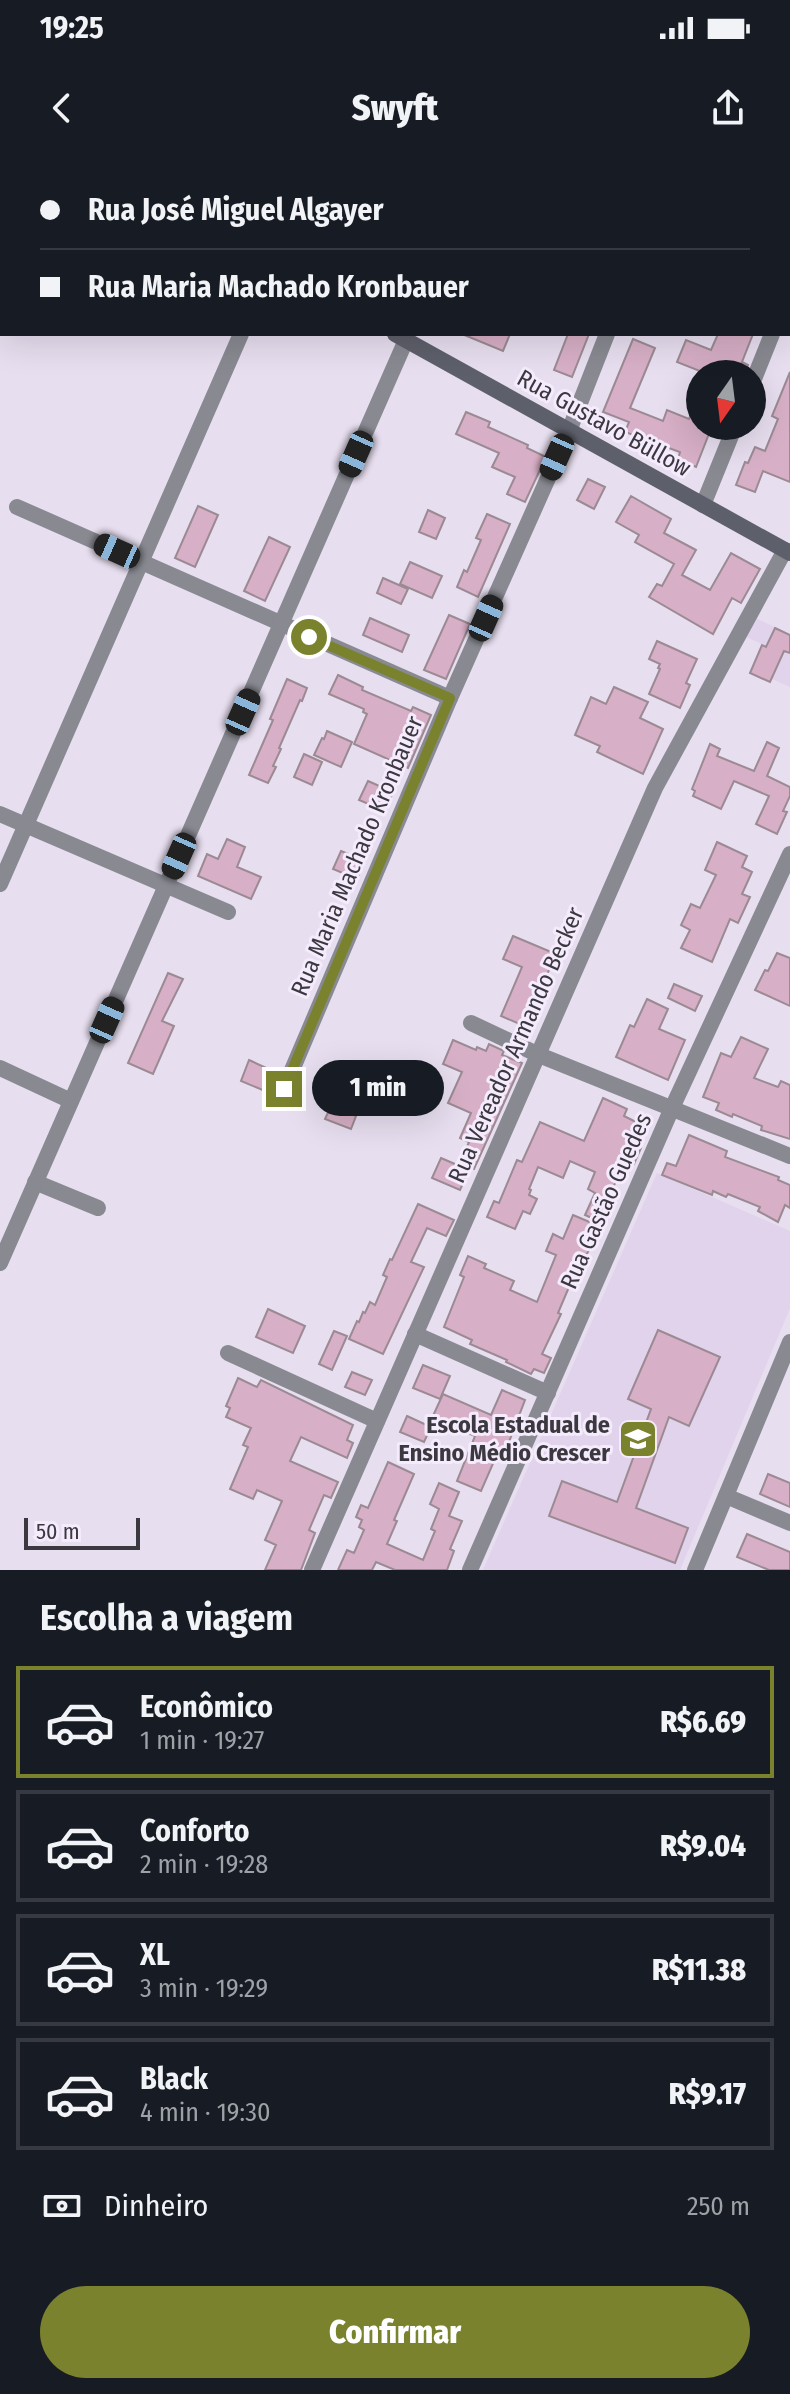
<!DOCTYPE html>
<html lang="pt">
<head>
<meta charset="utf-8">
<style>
	:root { --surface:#171b24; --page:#20242c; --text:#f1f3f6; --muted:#9ea1a6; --line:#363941; --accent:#7a822e }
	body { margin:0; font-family:"Fira Sans Condensed",sans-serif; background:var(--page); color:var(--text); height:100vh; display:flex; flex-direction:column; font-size:30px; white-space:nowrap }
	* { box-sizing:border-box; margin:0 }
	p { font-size:26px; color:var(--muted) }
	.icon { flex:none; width:44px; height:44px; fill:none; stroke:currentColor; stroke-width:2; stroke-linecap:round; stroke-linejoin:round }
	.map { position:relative; height:1410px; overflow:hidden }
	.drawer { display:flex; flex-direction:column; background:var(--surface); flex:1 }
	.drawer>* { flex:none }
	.guide { position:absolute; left:0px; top:0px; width:790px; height:176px; box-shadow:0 8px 32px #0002; display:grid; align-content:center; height:176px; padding:0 40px; background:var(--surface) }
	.needle { width:52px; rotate:194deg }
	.controls { position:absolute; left:686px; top:200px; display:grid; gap:16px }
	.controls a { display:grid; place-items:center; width:80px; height:80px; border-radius:50%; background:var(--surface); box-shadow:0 8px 32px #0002; font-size:40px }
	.scale { position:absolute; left:24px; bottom:20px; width:116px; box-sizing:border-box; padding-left:8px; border:4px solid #3c383f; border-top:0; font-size:22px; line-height:28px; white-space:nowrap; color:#3c383f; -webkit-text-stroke:6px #f4ebfc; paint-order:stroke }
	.end { position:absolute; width:36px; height:36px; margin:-18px; border:10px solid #7a822e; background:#fff; box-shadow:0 0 0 4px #fff }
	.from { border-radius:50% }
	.bubble { position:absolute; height:56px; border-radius:28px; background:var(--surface); box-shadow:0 8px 32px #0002; font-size:26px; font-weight:800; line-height:56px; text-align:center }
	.car { position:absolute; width:24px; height:48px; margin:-24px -12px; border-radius:10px; box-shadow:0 0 6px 2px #0007; background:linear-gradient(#222 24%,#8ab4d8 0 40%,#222 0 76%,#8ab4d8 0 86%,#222 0) }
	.guide b { display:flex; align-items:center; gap:28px; height:76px; font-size:30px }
	.guide b+b { border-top:2px solid var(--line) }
	.guide i { width:20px; height:20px; background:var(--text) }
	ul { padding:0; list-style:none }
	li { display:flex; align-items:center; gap:24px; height:112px; margin:0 16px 12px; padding:0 24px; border:4px solid var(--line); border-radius:0px }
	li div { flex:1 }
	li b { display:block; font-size:30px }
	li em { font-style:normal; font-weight:800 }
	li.active { border-color:var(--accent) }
	li>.icon { width:72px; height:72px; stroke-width:1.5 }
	h2 { padding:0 40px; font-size:36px; line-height:96px }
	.pay { display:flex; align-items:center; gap:20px; height:88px; padding:0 40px; font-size:30px }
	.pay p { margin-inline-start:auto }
	.button { display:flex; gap:16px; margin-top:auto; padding:16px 40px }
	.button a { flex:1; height:92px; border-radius:48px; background:var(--accent); color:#fff; font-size:32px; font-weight:800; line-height:92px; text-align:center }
	.status { display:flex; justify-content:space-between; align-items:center; height:56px; padding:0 40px; background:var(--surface); direction:ltr }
	.status svg { height:22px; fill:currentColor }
	header { display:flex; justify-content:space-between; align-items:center; height:104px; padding:0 40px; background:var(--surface); font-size:36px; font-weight:800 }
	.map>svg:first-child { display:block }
	.built { fill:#e0d3eb }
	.building { fill:#d7afc6; stroke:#9b8a93; stroke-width:2 }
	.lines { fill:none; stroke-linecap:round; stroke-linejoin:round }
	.minor { stroke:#888991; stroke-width:16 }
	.secondary { stroke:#5d5f6a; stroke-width:16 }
	.route { stroke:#7a822e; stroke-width:10 }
	.labels { text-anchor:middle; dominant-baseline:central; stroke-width:6; stroke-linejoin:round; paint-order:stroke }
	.street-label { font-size:24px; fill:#3c383f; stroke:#f4ebfc }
	.poi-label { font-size:24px; font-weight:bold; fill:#3c383f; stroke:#f4ebfc; text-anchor:end }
</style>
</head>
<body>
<div class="status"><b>19:25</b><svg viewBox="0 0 49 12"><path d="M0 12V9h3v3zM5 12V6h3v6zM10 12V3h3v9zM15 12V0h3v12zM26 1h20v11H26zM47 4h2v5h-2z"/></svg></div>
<header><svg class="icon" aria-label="back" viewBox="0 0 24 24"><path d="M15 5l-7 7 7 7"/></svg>Swyft<svg class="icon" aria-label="share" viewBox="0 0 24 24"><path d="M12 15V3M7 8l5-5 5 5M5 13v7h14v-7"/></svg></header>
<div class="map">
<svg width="790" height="1410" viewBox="0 0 790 1410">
	<rect width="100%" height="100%" fill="#e7deef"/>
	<g class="built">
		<path d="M753,457L790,474V527L770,518L782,493L742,475Z"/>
		<path d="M657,1013L790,1071V1148L680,1410H483Z"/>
	</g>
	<g class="building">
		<path d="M462,174H510L503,191Z"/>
		<path d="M568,174H589L572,217L554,210Z"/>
		<path d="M718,174H753L742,202L748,205L744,214H699L700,211L677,202L686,180L711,190Z"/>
		<path d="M633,179L655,188L630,248L663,261L667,250L689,259L700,233V266H712L696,307L678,299L680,292L625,272L629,262L603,252Z"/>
		<path d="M790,212V322L763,311L755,332L736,325L745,302L748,303L755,287L765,291L778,259L772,256Z"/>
		<path d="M466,252L490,262L488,267L528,285L527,288L546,297L525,342L507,334L515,317L492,307L499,293L456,274Z"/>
		<path d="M588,319L605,327L594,349L577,340Z"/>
		<path d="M631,336L671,359L664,373L696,390L682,415L710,430L731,393L760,409L741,443L732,438L713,474L649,437L657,424L662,426L674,404L635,382L639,375L616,362Z"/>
		<path d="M198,346L218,355L195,407L175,398Z"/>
		<path d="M428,350L445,358L436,379L419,372Z"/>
		<path d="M487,354L510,364L478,437L457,427L464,410L467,412L481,380L476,378Z"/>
		<path d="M269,377L290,387L265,441L244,431Z"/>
		<path d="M410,402L442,416L432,438L400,424Z"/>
		<path d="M383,418L408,429L401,444L377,433Z"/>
		<path d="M449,455L470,464L446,519L424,510Z"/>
		<path d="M370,458L409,475L402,492L363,475Z"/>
		<path d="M775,468L790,475V493L784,491L770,522L750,513L762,485L766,487Z"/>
		<path d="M657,481L697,499L686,523L690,525L680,548L649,534L660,509L658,508L660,504L649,499Z"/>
		<path d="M338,515L363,527L362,530L411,551L413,547L431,555L408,608L354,584L367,554L363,552L364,549L329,534Z"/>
		<path d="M287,519L307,528L302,541L300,540L279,588L281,589L273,606L276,607L268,623L249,615L273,560L270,559Z"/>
		<path d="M614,527L648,542L640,558L663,569L643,614L597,592L600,586L575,575L591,537L606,544Z"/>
		<path d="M327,571L352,582L341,607L314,595L322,578L324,579Z"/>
		<path d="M767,582L779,588L767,616L790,627V636L783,651L787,652L777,674L756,664L769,636L734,621L721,649L693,636L695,631L692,629L710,584L720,589L717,596L754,611Z"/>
		<path d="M304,594L322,602L312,625L294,617Z"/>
		<path d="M368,621L393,632L385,651L359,640Z"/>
		<path d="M227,679L245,687L237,707L261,717L251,739L198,716L207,694L218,699Z"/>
		<path d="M717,682L747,696L742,707L752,712L742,734L750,737L738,763L730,759L712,802L681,788L690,770L681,765L691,744L700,748L716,715L705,710Z"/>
		<path d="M341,691L365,701L357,719L333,709Z"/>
		<path d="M513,776L556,794L546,817L543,816L522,865L501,856L522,807L503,799Z"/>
		<path d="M777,793L790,798V846L755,830L765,810L768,811Z"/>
		<path d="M168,813L183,819L162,861L174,866L153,914L128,903Z"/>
		<path d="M674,824L702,836L695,851L668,838Z"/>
		<path d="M647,839L668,849L659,869L685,880L668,920L616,897L630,865L634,867Z"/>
		<path d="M741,877L768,889L754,918L778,927L781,921L790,925V979L761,970L762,966L733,954L732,957L716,950L719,943L703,937L721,893L731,897Z"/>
		<path d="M453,880L476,890L477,887L486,891L489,884L504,891L502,895L522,903L474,1009L460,1003L469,982L460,978L471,953L448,943L462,912L443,904Z"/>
		<path d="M249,900L273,911L265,931L241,921Z"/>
		<path d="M603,938L627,949L624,956L636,962L627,982L641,988L634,1004L630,1002L620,1023L616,1021L598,1061L585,1055L595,1033L588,1029L595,1012L570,1001L563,1018L538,1007L529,1029L531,1030L529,1035L537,1039L530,1054L523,1051L515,1069L487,1057L494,1041L499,1043L517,1000L522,1002L540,962L584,981Z"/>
		<path d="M331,946L356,956L351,969L325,959Z"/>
		<path d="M689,975L727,991L725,997L779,1017L778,1020L790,1025V1048L785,1045L778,1062L758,1051L760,1047L728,1034L726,1037L713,1031L712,1035L662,1015L667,1003L676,1006Z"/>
		<path d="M441,998L469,1010L460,1030L432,1018Z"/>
		<path d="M418,1044L454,1060L446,1076L427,1068L411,1102L424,1107L383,1194L349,1179L357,1161L359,1162L363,1152L365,1153L370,1142L375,1145L387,1117L383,1115L390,1099L392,1100Z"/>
		<path d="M573,1055L592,1063L581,1087L589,1090L569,1127L558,1153L561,1154L542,1194L551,1198L544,1213L534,1209L531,1214L506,1202L507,1200L470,1184L472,1180L444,1167L464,1117L460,1115L468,1096L486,1104L484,1108L514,1121L510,1130L537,1142L556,1095L546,1091L553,1074L563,1079Z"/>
		<path d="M268,1149L305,1166L293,1193L256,1177Z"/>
		<path d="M658,1170L720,1197L689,1266L669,1257L636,1348L688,1368L675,1403L549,1356L562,1321L617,1342L651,1249L628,1239Z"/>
		<path d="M334,1171L347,1176L332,1210L319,1204Z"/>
		<path d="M423,1205L450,1216L440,1239L413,1228Z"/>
		<path d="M352,1212L372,1220L365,1235L345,1227Z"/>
		<path d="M238,1218L257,1227L261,1220L353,1265L347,1280L353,1283L347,1298L301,1277L290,1301L338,1322L331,1338L324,1335L309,1370L315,1373L301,1410H265L276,1385L265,1380L282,1341L257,1330L253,1339L230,1329L248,1287L243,1285L251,1268L226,1257L230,1248L226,1246Z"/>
		<path d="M502,1230L525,1240L504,1295L498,1292L481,1331L457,1321L475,1276L432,1258L443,1234L491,1255Z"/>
		<path d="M407,1256L431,1267L424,1282L400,1272Z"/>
		<path d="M388,1302L414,1314L394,1360L397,1361L387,1384L423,1400L435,1371L431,1369L439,1349L430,1344L439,1323L459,1332L449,1356L462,1361L450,1389L454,1391L447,1410H395L376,1402L372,1410H338L347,1390L354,1393L364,1370L359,1367L362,1360L356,1357L361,1345L368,1348Z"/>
		<path d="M768,1314L790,1323V1347L760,1334Z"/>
		<path d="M747,1374L790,1392V1410H769L737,1397Z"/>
	</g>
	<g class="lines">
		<g class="minor">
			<path d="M492,0L497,2"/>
			<path d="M130,2L131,0"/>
			<path d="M310,2L311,0"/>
			<path d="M675,2L676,0"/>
			<path d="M788,116L790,117"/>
			<path d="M788,135L790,130"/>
			<path d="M752,224L772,174"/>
			<path d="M703,345L735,266"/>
			<path d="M17,347L450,538"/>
			<path d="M0,654L228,752"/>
			<path d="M0,724L241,174"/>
			<path d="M471,863L539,895L790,996"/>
			<path d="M0,908L71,941"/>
			<path d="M284,929L450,538L569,271L607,174"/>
			<path d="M35,1022L98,1048"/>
			<path d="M0,1103L406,180"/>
			<path d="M415,1174L548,1233"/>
			<path d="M228,1193L377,1261"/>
			<path d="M726,1336L790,1363"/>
			<path d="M312,1410L655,628L785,390"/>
			<path d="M470,1410L672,948L790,694"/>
			<path d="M695,1410L790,1182"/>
		</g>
		<g class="secondary">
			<path d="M0,20H2"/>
			<path d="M395,174L790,393"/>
		</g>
	</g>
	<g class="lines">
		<path class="route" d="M284,929L450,538L309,477"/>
	</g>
	<defs>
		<symbol id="school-square" viewBox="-11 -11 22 22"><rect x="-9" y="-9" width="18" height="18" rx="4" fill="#7a822e" stroke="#f4ebfc"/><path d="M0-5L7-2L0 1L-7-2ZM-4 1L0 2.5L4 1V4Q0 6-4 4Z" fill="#fff"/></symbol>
	</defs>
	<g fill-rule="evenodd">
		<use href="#school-square" x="616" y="1257" width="44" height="44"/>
	</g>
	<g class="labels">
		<g class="street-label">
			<text transform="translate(604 263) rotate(29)">Rua Gustavo Büllow</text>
			<text transform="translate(357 696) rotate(-67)">Rua Maria Machado Kronbauer</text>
			<text transform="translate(516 885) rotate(-66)">Rua Vereador Armando Becker</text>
			<text transform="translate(606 1041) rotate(-66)">Rua Gastão Guedes</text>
		</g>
		<g class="poi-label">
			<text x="610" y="1265">Escola Estadual de<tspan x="610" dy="28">Ensino Médio Crescer</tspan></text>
		</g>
	</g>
</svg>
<div class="controls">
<a><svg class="needle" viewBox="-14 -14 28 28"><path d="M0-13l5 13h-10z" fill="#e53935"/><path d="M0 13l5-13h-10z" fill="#9ea1a6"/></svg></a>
</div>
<div class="scale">50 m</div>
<i class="end from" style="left:309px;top:477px"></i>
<i class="end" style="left:284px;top:929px"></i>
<div class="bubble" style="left:312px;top:900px;width:132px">1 min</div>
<i class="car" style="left:356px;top:294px;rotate:204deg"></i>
<i class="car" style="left:557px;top:297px;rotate:204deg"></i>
<i class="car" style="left:117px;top:391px;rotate:294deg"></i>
<i class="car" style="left:486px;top:458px;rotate:24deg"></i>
<i class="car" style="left:243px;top:552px;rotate:24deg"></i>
<i class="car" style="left:179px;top:696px;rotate:204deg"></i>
<i class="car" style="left:107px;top:860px;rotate:24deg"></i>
<div class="guide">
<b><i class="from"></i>Rua José Miguel Algayer</b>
<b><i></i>Rua Maria Machado Kronbauer</b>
</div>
</div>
<section class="drawer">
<h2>Escolha a viagem</h2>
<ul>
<li class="active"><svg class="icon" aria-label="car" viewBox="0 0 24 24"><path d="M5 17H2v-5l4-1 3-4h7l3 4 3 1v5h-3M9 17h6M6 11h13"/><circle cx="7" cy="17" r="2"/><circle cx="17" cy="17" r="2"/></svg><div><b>Econômico</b><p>1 min · 19:27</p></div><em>R$6.69</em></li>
<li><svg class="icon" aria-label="car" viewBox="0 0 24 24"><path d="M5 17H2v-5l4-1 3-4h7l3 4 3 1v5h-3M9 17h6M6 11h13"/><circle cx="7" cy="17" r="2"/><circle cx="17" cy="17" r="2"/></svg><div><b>Conforto</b><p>2 min · 19:28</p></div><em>R$9.04</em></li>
<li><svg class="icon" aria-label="car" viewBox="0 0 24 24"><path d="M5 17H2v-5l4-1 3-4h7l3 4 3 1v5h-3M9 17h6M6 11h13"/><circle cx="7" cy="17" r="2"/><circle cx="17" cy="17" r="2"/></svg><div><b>XL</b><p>3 min · 19:29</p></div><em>R$11.38</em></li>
<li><svg class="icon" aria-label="car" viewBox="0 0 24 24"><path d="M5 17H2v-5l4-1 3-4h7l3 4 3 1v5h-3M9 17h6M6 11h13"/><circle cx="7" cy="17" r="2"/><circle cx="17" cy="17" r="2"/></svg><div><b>Black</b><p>4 min · 19:30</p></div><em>R$9.17</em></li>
</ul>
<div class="pay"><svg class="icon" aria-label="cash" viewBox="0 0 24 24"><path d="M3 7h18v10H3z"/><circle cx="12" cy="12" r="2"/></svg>Dinheiro<p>250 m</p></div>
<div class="button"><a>Confirmar</a></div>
</section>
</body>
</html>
